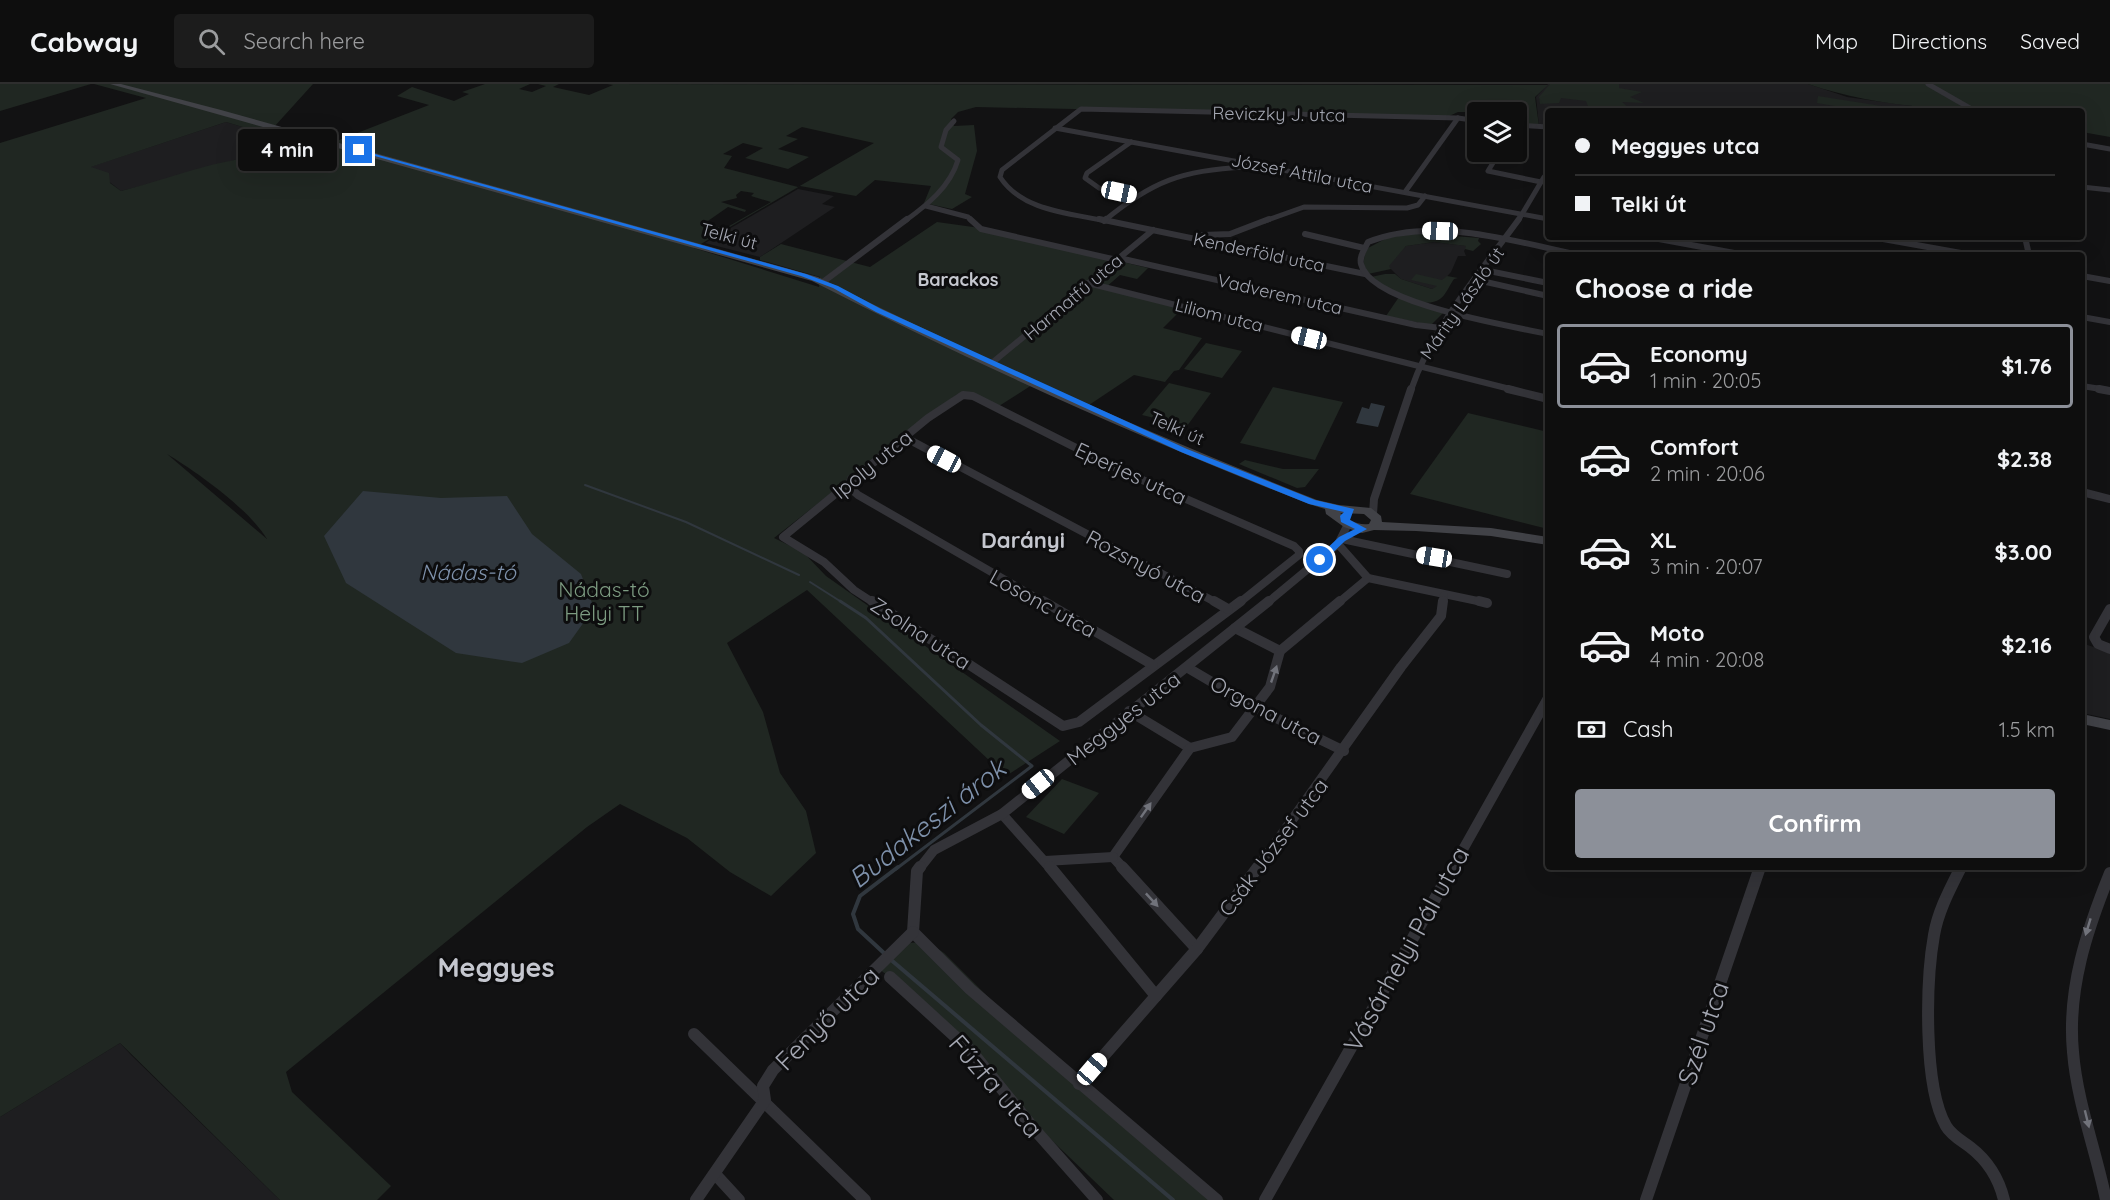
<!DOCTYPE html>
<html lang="en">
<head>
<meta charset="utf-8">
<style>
	:root { --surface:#0e0e0e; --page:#1c1c1c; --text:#f1f3f6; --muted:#9b9c9e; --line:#2e2e2e; --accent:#8c9099 }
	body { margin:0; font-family:Quicksand,sans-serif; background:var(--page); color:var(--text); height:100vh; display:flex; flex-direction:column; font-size:22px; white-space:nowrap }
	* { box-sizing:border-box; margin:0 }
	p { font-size:20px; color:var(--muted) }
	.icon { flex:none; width:33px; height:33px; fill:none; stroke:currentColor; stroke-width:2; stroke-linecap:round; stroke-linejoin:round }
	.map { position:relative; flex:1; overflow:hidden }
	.side { position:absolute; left:1545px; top:168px; width:540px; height:618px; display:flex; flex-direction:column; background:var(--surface); border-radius:6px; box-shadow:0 6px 24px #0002,0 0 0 2px var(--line) }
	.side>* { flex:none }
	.guide { position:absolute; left:1545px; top:24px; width:540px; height:132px; border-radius:6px; box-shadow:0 6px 24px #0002,0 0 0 2px var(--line); display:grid; align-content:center; height:132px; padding:0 30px; background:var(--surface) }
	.controls { position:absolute; left:1467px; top:18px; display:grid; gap:12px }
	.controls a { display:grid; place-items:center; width:60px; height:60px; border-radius:6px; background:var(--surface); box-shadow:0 6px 24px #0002,0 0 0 2px var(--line); font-size:30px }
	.end { position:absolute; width:27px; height:27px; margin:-14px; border:8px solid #1a73e8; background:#fff; box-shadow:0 0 0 3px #fff }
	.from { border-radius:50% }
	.bubble { position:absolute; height:42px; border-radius:6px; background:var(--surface); box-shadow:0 6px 24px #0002,0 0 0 2px var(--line); font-size:20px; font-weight:700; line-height:42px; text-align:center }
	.car { position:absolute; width:18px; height:36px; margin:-18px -9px; border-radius:8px; box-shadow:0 0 4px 2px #0007; background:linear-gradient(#fff 24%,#345 0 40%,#fff 0 76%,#345 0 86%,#fff 0) }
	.guide b { display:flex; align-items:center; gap:21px; height:57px; font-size:22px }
	.guide b+b { border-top:2px solid var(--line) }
	.guide i { width:15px; height:15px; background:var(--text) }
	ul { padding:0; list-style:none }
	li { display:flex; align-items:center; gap:18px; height:84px; margin:0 12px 9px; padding:0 18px; border:3px solid transparent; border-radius:6px }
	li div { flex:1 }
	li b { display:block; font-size:22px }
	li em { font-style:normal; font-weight:700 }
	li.active { border-color:var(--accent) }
	li>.icon { width:54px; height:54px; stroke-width:1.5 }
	h2 { padding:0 30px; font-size:27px; line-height:72px }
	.pay { display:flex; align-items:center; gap:15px; height:66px; padding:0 30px; font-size:22px }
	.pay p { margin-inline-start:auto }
	.primary-button { display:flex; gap:12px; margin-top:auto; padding:12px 30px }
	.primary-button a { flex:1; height:69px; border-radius:6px; background:var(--accent); color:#fff; font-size:24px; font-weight:700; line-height:69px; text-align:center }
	header { display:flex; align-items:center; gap:36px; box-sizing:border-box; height:84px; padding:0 30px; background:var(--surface); border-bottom:2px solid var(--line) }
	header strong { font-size:28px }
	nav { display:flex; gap:33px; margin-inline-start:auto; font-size:21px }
	.search { width:420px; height:54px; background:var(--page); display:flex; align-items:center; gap:15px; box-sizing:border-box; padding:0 21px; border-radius:6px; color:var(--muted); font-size:22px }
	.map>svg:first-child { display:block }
	.built { fill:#1e1e20 }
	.green { fill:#202722; fill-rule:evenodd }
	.water { fill:#30373e }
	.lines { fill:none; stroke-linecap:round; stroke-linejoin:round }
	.stream-far2 { stroke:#30373e; stroke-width:2 }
	.stream-far1 { stroke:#30373e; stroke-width:3 }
	.stream { stroke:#30373e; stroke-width:4 }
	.street-far4 { stroke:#333338; stroke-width:5 }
	.street-far3 { stroke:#333338; stroke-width:6 }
	.street-far2 { stroke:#333338; stroke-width:8 }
	.street-far1 { stroke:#333338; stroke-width:10 }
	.street { stroke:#333338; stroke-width:12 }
	.secondary { fill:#414247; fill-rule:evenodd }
	.oneway { fill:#71737b }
	.route { fill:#1a73e8 }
	.labels { text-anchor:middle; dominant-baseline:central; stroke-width:6; stroke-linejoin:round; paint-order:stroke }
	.far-street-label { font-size:18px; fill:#a4a7b2; stroke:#0d0d0e }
	.far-neighbourhood-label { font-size:18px; font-weight:bold; fill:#c5c7cf; stroke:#0d0d0e }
	.street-label { font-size:21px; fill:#a4a7b2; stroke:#0d0d0e }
	.park-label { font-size:21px; fill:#7d9c82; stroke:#0d0d0e }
	.neighbourhood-label { font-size:22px; font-weight:bold; fill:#c5c7cf; stroke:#0d0d0e }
	.water-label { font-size:22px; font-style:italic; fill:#7e91ab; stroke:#0d0d0e }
	.near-street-label { font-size:26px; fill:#a4a7b2; stroke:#0d0d0e }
	.near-water-label { font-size:27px; font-style:italic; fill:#7e91ab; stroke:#0d0d0e }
	.near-neighbourhood-label { font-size:27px; font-weight:bold; fill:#c5c7cf; stroke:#0d0d0e }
</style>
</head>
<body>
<header>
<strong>Cabway</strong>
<div class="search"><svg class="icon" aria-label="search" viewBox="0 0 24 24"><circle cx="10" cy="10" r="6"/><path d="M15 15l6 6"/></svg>Search here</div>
<nav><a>Map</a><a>Directions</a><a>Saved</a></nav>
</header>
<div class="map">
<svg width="2110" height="1116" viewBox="0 0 2110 1116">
	<rect width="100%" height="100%" fill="#121213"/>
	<g class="built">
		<path d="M1548,0H1808L1847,13L1948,27H1548V43L1539,42L1536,13Z"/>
		<path d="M226,38L297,59L269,69L210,82L169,95L121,107L90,83Z"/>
		<path d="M798,105L834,112L822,120L835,123L760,173L705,159Z"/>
		<path d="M1434,158L1467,162L1464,167L1466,172H1458L1451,188L1438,202L1432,205L1401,195L1388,182L1406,162Z"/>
		<path d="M2082,559L2110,569V635L2082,629Z"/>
		<path d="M120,959L131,971L280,1116H0V1033Z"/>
	</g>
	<g class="green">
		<path d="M0,0H91L0,27Z"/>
		<path d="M94,0H313L274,43L329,60L429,21L397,12L412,3L454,17L469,10L462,8L485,0H530L519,5L532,8L546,2L538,0H559L553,3L589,11L613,1L607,0L1548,1L1535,13L1539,42L1517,40L1516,28H1458L1447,33L976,23L958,28L951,35L954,42L974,41L977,67L965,110L972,113L952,125L924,119L931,102L875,96L856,112L800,102L694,164L819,203L820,193L760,176V173L781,160L870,183L937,138L973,143L1148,184L1137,195L1120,191L1105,204L1182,225L1163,244L1202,254L1179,286L1174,287L1165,298L1134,291L1083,325L1032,301L999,322L963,309L956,311L774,454L803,468L826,492L1060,657L1006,692L807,506L727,559L763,628L780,689L806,727L816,769L771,812L730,788L687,754L620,720L587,743L286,988L292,1008L391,1102L377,1116H280L120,959L0,1033V59L146,14ZM226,38L296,59C269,71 239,74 211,81C181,89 152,99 121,107L110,99L109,89L91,83ZM802,43L874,59L798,103L724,84L732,72L723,70L743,59L763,64L745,74L788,85L809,73L778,65L798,55L786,52ZM741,107L754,109L751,112L771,118L724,145L705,139L728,123L745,128L746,126L721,118L737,114L736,111ZM167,370C197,388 250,426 267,455Z"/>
		<path d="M1550,0H1619V4L1642,8L1630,13L1644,19L1622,18L1632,27H1590L1586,17L1561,14L1559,19L1540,20L1539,13Z"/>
		<path d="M1808,0H2110V53L2082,48V27C1989,27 1897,30 1808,0Z"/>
		<path d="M1818,12L1913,27H1853L1852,25L1817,19Z"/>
		<path d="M1416,149L1479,154L1478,157L1481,160L1473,167L1465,165L1466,162L1434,158L1406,162L1389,182L1391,185L1368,190C1362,182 1363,172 1368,164L1387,154Z"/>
		<path d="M1385,190H1395L1401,195L1432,205L1437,202L1411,196L1416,190L1442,196L1447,192L1458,194L1454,195C1450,200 1446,211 1440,215C1421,228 1388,204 1371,193Z"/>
		<path d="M1399,213L1444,228L1431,241L1386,232Z"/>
		<path d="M1206,259L1242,267L1222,294L1184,285Z"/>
		<path d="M1169,299L1211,309L1187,342L1142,331Z"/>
		<path d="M1273,303L1343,318L1315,376L1240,359Z"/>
		<path d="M1468,329L1548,348V445L1410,410Z"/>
		<path d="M1245,376L1283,385H1319L1305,403L1297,404L1239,380Z"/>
		<path d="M1062,695L1099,709L1064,750L1026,733Z"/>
		<path d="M928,858L944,869L1038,963L1199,1099L1224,1116H1114L1039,1044L941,932L879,885L906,859Z"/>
	</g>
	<g class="water">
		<path d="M1371,319L1385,322L1378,343L1356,339L1362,323L1369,325Z"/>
		<path d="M363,407L441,414L507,412L532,450L581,490L594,524L569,559L522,579L456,569L346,499L324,452Z"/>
	</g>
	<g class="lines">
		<g class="stream-far2">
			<path d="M585,401L686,438L799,491"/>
			<path d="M810,498L843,519"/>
		</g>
		<path class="stream-far1" d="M840,517L866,534L981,641L1032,682L896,785"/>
		<g class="stream">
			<path d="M885,870L858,845L853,830L860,812L898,783"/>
			<path d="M890,875L1173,1116"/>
		</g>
		<g class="street-far4">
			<path d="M1928,0L1975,27"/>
			<path d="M1516,41L1548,43"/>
			<path d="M1055,44L1548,135"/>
			<path d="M1131,58L1087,89L1085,94L1099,104L1133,112"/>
			<path d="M2082,60L2110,65"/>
			<path d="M1495,68L1496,74L1488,87L1541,98"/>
			<path d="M2082,103L2110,106"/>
			<path d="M1405,108L1458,34"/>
			<path d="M926,122L968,133L972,137"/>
			<path d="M905,137C927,121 950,103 958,76L941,63L946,46L954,37"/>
			<path d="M1104,137C1152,97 1183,86 1245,83"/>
			<path d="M1106,137C1069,129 1022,127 1000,93L1002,86L1081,25L1458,34L1478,37"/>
			<path d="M1265,137L1304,123L1407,124L1418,121L1425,112"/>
			<path d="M1518,137L1544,93H1548"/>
		</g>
		<g class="street-far3">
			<path d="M970,135L981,145L1117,176"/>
			<path d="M1099,135L1365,190"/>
			<path d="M1104,137L1106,135"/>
			<path d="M1305,150L1364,164"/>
			<path d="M1203,151L1230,150L1269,135"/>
			<path d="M1648,153L1745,171"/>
			<path d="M1872,153L1972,171"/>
			<path d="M2025,153L2029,171"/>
			<path d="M1119,174L1416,241L1441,244"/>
			<path d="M1484,186L1548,199"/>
			<path d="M2082,192L2110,197"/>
			<path d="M1477,196L1548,212"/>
			<path d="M823,198L907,135"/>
			<path d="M1088,199L1514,306"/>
			<path d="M2082,233L2110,238"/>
			<path d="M1548,250C1511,242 1370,220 1361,180C1359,172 1365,165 1368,158C1433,132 1513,157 1579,171"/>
			<path d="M993,278L1153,146"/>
			<path d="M2082,302L2107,306"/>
			<path d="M1411,306C1432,243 1480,189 1519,135"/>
		</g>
		<g class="street-far2">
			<path d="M1508,305L1548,315"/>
			<path d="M2099,305L2110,307"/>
			<path d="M906,354L1217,519"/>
			<path d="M851,395L850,404L858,411L1045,519"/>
			<path d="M2082,408L2110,415"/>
			<path d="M1373,430L1374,415L1411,305"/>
			<path d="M1342,455L1507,490"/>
			<path d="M1368,494L1487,519"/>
			<path d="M874,519L854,506L824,478L783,453L928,334L963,311L973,312L1124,388L1294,462L1299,467V471L1239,519"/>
			<path d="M1267,519L1338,460L1348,440"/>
			<path d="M1338,519L1368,494L1338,460"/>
			<path d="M1443,519L1444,511"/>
		</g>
		<g class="street-far1">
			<path d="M872,517L1063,642L1079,638L1241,517"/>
			<path d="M1043,517L1153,581"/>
			<path d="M1214,517L1228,525"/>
			<path d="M1479,517L1487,519"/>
			<path d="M2110,525L2094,553L2098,560L2110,565"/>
			<path d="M1235,544L1280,567"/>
			<path d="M1188,584L1256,624L1344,667"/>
			<path d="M1129,627L1190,664"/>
			<path d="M1002,730L1051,785"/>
			<path d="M1113,773L1190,664L1232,653L1270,603L1280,567L1340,517"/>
			<path d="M1113,773L1124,785"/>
			<path d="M1045,777L1113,773"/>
			<path d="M919,785L934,766L1002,730L1269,517"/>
			<path d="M1257,785L1401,583L1441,532L1443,517"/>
			<path d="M1452,785L1548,614"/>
		</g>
		<g class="street">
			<path d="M1050,783L1156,912"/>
			<path d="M1122,783L1197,865"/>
			<path d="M1961,783C1950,805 1938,827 1934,851C1926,896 1923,1002 1946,1042C1951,1051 1962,1057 1970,1063C1987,1076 1999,1095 2004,1116"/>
			<path d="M913,848L917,787L920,783"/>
			<path d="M913,848L970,905L1217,1116"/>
			<path d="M890,893L972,968L1035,1046L1097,1116"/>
			<path d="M694,950L865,1116"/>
			<path d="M1079,1000L1197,865L1258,783"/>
			<path d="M716,1091L739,1116"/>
			<path d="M696,1116L765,1016L763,1002L773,986L913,848"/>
			<path d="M1265,1116L1453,783"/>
			<path d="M1646,1116L1760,783"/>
			<path d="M2106,1116C2096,1067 2077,1018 2073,968C2067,905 2087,846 2110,789"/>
		</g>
		<g class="secondary">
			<path d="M110,0H121L221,26L818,193C981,275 1148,349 1317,416L1339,421L1371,424L1381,432L1382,438L1491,444L1548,453V461L1491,452L1416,447L1374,446L1362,449L1344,443L1326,430L1325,425L1309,420C1140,354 973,279 812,197ZM1340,429L1364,430L1371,436L1369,440C1357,442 1349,435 1340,429Z"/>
			<path d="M2082,630L2110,636V646L2082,640Z"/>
		</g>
	</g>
	<defs><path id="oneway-solid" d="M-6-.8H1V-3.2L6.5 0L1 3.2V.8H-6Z" transform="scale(1.5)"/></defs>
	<g class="oneway">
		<use href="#oneway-solid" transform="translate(1274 590) rotate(-71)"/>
		<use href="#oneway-solid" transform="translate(1146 726) rotate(-55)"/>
		<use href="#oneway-solid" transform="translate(1152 816) rotate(47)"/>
		<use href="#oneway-solid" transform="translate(2088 843) rotate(107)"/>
		<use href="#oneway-solid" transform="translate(2087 1035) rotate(76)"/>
	</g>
	<path class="route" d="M357,65L806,190L838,202L881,225L1187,365L1315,416L1354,425L1350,436L1367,445L1345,457L1323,478H1317V474L1339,453L1355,445L1341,438L1340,432L1344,428L1309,420L1181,368L876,228L833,204L801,192L357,67Z"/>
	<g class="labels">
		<g class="far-street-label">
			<text transform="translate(1279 30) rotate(1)">Reviczky J. utca</text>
			<text transform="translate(1302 89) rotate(11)">József Attila utca</text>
			<text transform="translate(729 152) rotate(15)">Telki út</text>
			<text transform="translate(1259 168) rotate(12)">Kenderföld utca</text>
			<text transform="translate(1280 210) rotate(13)">Vadverem utca</text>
			<text transform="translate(1073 213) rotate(-40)">Harmatfű utca</text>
			<text transform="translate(1462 219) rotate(-55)">Márity László út</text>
			<text transform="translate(1219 231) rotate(14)">Liliom utca</text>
			<text transform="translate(1177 344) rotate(24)">Telki út</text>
		</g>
		<g class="far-neighbourhood-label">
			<text x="958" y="195">Barackos</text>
		</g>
		<g class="street-label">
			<text transform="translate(872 380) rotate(-39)">Ipoly utca</text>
			<text transform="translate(1131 389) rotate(25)">Eperjes utca</text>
			<text transform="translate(1146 482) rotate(28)">Rozsnyó utca</text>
			<text transform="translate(1043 519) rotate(29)">Losonc utca</text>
			<text transform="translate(921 549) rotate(33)">Zsolna utca</text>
			<text transform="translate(1266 626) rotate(28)">Orgona utca</text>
			<text transform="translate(1123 634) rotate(-38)">Meggyes utca</text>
			<text transform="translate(1273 763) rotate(-53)">Csák József utca</text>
		</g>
		<g class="park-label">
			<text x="604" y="505">Nádas-tó<tspan x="604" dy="24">Helyi TT</tspan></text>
		</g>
		<g class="neighbourhood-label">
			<text x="1023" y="456">Darányi</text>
		</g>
		<g class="water-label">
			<text x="468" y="488">Nádas-tó</text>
		</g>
		<g class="near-street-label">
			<text transform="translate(1406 865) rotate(-61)">Vásárhelyi Pál utca</text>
			<text transform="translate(827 934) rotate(-45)">Fenyő utca</text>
			<text transform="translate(1703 949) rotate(-71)">Szél utca</text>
			<text transform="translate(996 1002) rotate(49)">Fűzfa utca</text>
		</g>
		<g class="near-water-label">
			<text transform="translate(927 739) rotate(-38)">Budakeszi árok</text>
		</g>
		<g class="near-neighbourhood-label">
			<text x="496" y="883">Meggyes</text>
		</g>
	</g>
</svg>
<div class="controls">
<a><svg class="icon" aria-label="layers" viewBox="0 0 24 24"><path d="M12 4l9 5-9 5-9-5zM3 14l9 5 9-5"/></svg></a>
</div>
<i class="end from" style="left:1320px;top:476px"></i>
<i class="end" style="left:359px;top:66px"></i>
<div class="bubble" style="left:238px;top:45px;width:99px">4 min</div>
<i class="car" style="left:1119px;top:108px;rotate:102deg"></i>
<i class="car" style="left:1440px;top:147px;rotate:272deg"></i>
<i class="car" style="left:1309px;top:254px;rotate:284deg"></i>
<i class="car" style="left:944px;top:375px;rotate:298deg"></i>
<i class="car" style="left:1434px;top:473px;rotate:279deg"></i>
<i class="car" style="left:1038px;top:700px;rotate:231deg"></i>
<i class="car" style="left:1092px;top:985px;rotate:41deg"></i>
<div class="guide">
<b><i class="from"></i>Meggyes utca</b>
<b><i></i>Telki út</b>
</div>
<section class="side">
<h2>Choose a ride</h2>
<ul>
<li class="active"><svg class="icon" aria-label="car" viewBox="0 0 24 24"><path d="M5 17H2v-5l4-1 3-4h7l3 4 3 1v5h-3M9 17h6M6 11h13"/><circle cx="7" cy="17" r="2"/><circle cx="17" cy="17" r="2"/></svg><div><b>Economy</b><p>1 min · 20:05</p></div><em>$1.76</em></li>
<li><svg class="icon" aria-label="car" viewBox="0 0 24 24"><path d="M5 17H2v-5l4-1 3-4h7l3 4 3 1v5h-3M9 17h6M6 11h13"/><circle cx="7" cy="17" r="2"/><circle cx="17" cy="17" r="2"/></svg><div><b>Comfort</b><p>2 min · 20:06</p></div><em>$2.38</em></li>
<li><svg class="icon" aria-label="car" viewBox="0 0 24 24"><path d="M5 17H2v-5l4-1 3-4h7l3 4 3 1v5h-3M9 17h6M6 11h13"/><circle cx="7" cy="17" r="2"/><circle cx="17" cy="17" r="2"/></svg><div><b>XL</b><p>3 min · 20:07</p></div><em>$3.00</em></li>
<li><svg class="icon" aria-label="car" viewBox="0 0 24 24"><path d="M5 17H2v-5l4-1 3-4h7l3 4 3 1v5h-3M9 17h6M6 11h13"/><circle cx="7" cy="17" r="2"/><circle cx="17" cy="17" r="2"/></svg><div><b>Moto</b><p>4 min · 20:08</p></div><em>$2.16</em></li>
</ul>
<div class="pay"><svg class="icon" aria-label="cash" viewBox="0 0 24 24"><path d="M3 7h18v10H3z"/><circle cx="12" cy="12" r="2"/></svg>Cash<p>1.5 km</p></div>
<div class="primary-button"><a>Confirm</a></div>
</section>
</div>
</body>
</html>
